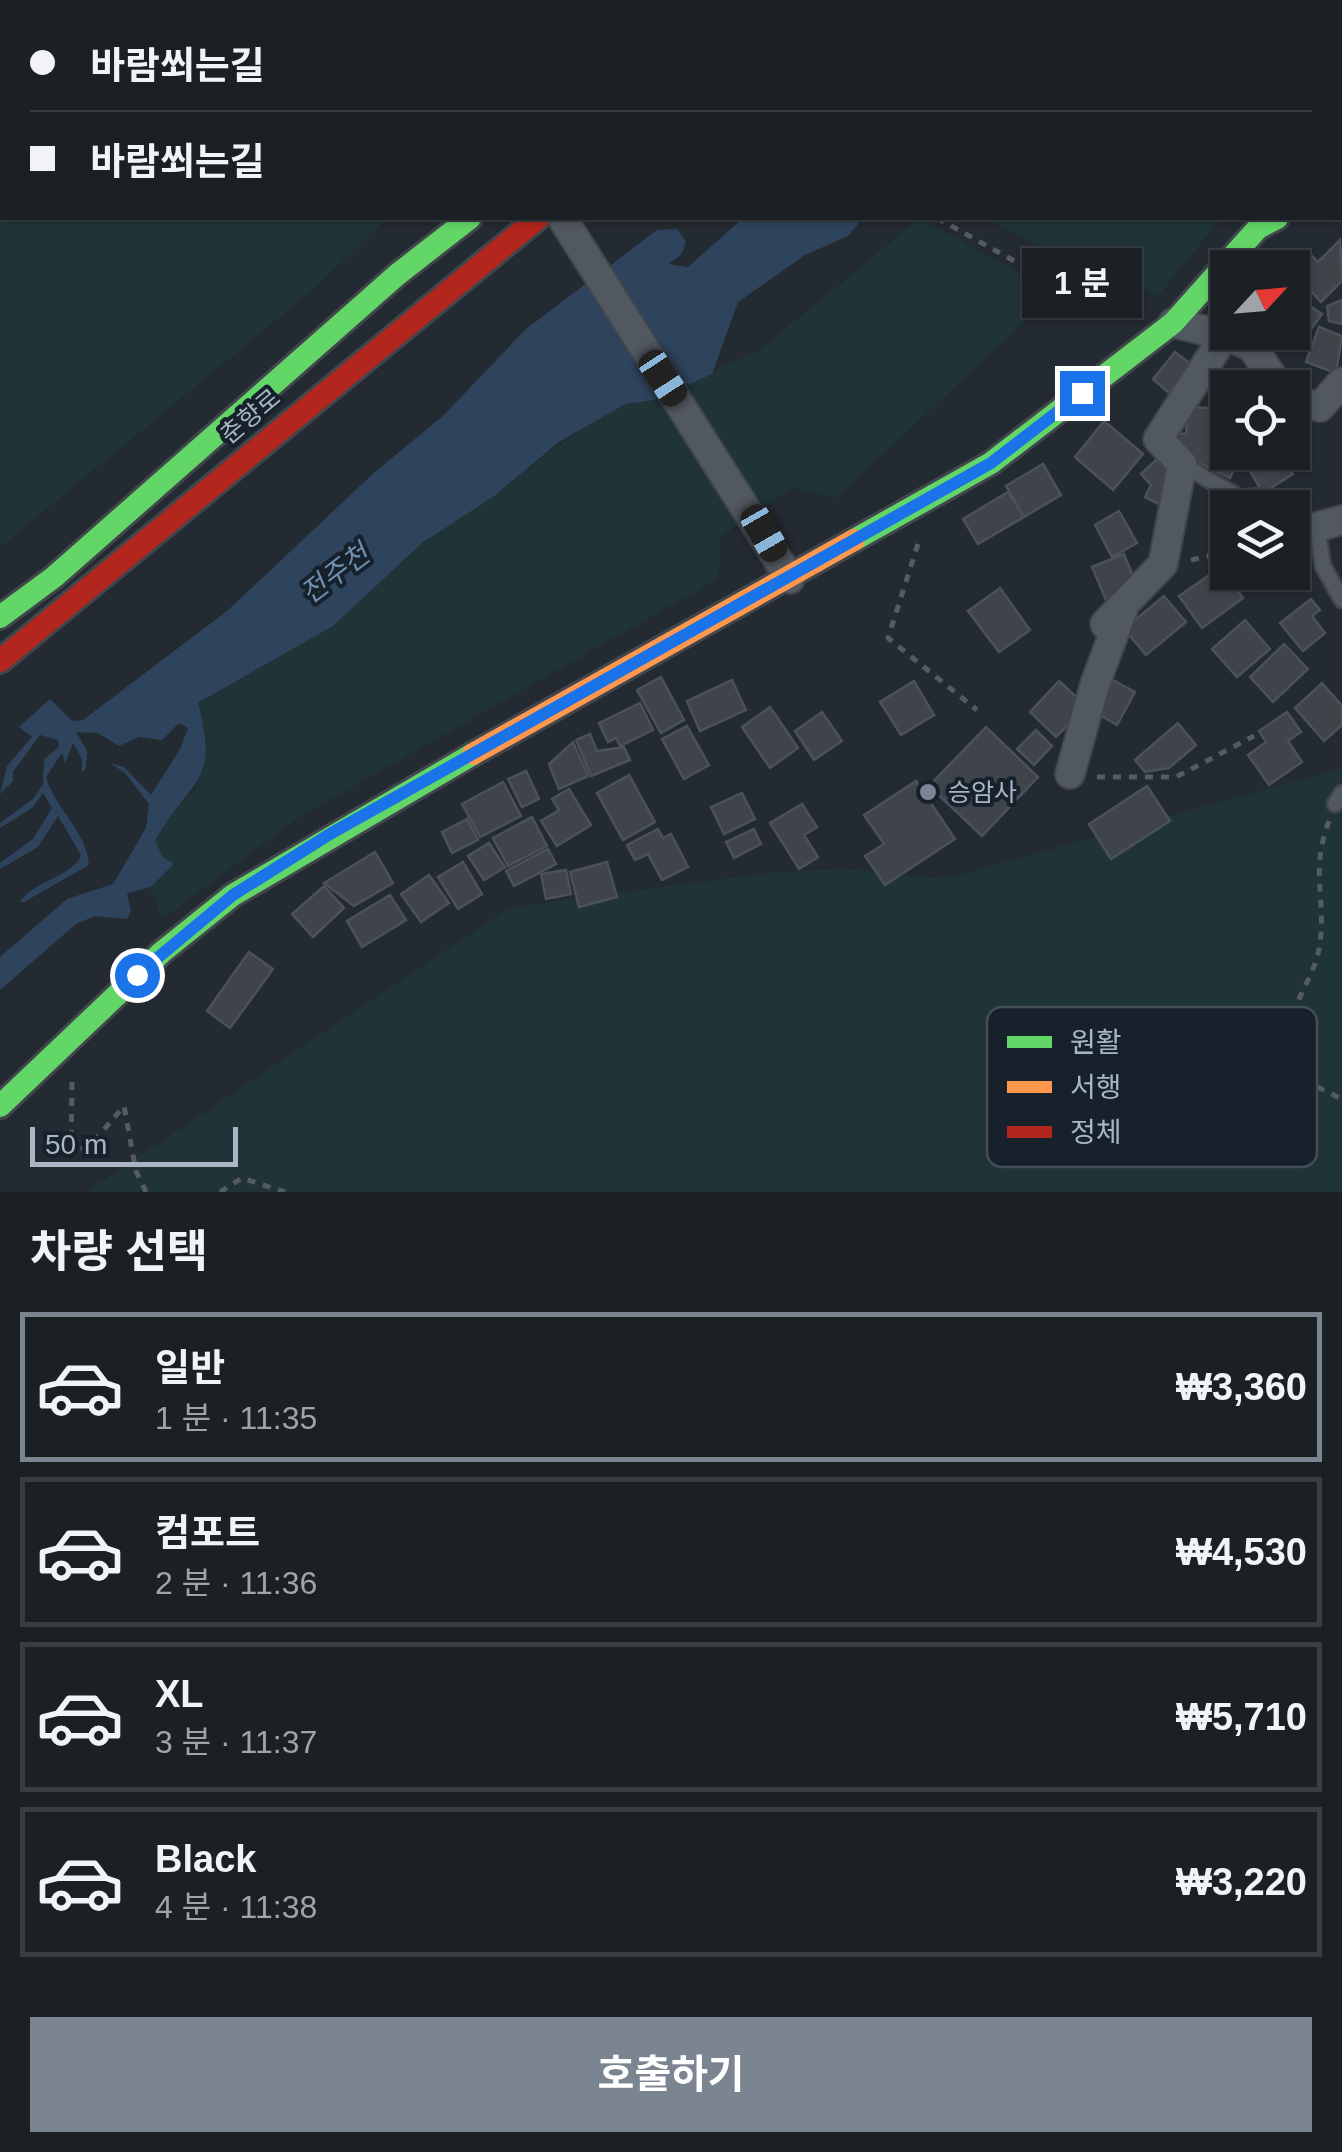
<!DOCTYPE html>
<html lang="ko">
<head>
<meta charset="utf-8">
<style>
	:root { --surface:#1b2025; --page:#282d32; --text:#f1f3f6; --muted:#a0a3a7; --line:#393e42; --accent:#7b8591 }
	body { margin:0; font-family:Helvetica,"Noto Sans KR",sans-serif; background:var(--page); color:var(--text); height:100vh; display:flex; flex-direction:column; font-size:38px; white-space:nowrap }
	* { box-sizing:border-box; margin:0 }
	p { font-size:32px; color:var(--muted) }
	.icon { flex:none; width:55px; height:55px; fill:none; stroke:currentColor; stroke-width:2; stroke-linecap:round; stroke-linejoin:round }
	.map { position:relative; height:1192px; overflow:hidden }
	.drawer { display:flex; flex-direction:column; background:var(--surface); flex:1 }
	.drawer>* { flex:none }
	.banner { position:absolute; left:0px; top:0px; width:1342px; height:220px; box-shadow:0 2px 8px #0004,0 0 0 2px var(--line); display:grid; align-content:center; height:220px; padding:0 30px; background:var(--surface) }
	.needle { width:65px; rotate:64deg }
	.fabs { position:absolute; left:1210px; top:250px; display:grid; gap:20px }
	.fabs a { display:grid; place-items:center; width:100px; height:100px; border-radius:0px; background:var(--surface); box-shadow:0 2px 8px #0004,0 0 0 2px var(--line); font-size:50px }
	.scale { position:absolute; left:30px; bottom:25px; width:208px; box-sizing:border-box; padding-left:10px; border:5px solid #aab6c5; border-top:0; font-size:28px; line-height:35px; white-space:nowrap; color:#aab6c5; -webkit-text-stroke:8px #17212b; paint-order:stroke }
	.end { position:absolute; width:45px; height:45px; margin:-22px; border:12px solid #1a73e8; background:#fff; box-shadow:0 0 0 5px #fff }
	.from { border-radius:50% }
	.bubble { position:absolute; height:70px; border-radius:0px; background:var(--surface); box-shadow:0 2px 8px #0004,0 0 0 2px var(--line); font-size:32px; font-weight:700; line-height:70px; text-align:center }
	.car { position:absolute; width:30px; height:60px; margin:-30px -15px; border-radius:12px; box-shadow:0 0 8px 2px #0007; background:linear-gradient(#222 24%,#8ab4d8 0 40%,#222 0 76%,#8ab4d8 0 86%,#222 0) }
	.banner b { display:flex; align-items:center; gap:35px; height:95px; font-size:38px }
	.banner b+b { border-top:2px solid var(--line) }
	.banner i { width:25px; height:25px; background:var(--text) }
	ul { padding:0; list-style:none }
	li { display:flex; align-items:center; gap:30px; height:150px; margin:0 20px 15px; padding:0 10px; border:5px solid var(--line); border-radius:0px }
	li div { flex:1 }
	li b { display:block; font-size:38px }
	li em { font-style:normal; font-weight:700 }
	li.selected { border-color:var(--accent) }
	li>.icon { width:90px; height:90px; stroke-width:1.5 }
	h2 { padding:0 30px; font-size:45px; line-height:120px }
	.cta { display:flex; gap:20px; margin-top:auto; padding:20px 30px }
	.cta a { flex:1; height:115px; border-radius:0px; background:var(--accent); color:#fff; font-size:40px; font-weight:700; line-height:115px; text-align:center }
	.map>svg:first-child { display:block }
	.green { fill:#203437 }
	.water { fill:#2e445c }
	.building { fill:#3f444b; stroke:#4b515a; stroke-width:2.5 }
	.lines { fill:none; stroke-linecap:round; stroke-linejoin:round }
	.lane-casing { stroke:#41464c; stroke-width:19 }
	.street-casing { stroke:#41464c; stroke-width:32 }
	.fast-casing { stroke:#41464c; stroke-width:28 }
	.slow-casing { stroke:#41464c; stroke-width:28 }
	.jam-casing { stroke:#41464c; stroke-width:28 }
	.path { stroke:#545c62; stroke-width:5; stroke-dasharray:8 8; stroke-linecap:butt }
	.lane { stroke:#525860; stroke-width:14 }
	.street { stroke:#525860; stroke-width:28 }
	.fast { stroke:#63d668; stroke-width:22 }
	.slow { stroke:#ff974d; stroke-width:22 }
	.jam { stroke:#b3261e; stroke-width:22 }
	.route { stroke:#1a73e8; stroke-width:12 }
	.poi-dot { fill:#7b8591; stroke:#17212b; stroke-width:4 }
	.labels { text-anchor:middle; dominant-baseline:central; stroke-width:8; stroke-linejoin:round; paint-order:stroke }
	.street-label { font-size:25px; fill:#aab6c5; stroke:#17212b }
	.poi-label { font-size:25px; fill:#aab6c5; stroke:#17212b; text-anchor:start }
	.water-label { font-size:28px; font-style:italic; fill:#708fb0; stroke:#17212b }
	.key { fill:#17212b; stroke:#434e59; stroke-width:2.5 }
	.key-label { font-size:28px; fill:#aab6c5 }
</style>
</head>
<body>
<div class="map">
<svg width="1342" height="1192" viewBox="0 0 1342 1192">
	<rect width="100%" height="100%" fill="#242a31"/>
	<g class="green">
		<path d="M1103,0H1342V118L1340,2Z"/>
		<path d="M0,17L2,218H387L315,288L0,547Z"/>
		<path d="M920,218L1055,293L836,498L792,488L720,537L719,578L298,818L162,919L151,888L174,865L163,857L155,841L170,814L196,789L207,735L198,704L333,626L422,543L603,414L625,404L654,400L761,349Z"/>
		<path d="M986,218H1221L1158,296L1117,277L1101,278Z"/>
		<path d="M1342,768V1192H86L509,908L767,873L842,869L944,879Z"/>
	</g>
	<g class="water">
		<path d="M916,0H1103L913,2Z"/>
		<path d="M743,218H863L848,236L805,255L738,302L712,374L654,400L625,404L559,442L494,496L422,543L333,626L198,703C221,786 189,778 155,841L163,857L174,864L151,887L127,893L131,911L127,919L95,916L76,924L0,990V957L67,899L113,884L146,828L149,804L125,773L110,763L124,767L151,795L180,749L188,728L179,723L162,740L139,737L119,746L98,733L76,732L87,751L86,768L82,773V759L73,743L65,763L62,753L46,777C55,809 87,831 89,865L24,902H20C34,880 73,877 81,855L58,816L38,847L0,869V863L33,839L52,808L43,793L32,808L0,828V823L33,799L43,784L44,759L59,747L58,740L40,735L13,772V781L0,794L7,766L32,737L19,727L50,699L72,721L83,720L227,611L376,471L443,416L526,329L657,230L677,229L686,242L681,255L668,264L688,267Z"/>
	</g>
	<g class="building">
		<path d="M547,0H658L543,2Z"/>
		<path d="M1340,240L1342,281L1321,302L1289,268L1306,250L1318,262Z"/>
		<path d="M1298,298L1322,314L1303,340L1292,332V306Z"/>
		<path d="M1342,300V324L1329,321L1327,306Z"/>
		<path d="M1319,327L1342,336L1336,373L1306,362Z"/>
		<path d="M1175,352L1192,365L1169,393L1153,379Z"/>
		<path d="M1243,377L1255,388H1234Z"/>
		<path d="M1188,407L1228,409V438L1222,436L1216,451L1238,461L1230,478L1171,450L1172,433L1186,434Z"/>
		<path d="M1104,421L1143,454L1113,490L1075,457Z"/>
		<path d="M1251,452H1279L1293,474L1263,493L1242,458Z"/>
		<path d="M1157,459L1171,474L1170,495L1160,505L1145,497L1151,485L1141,474Z"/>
		<path d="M1043,464L1061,495L1024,517L1006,486Z"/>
		<path d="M1008,492L1024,517L978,544L963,519Z"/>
		<path d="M1119,511L1137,543L1112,557L1095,525Z"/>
		<path d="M1292,523L1311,540L1292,562Z"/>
		<path d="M1124,554L1137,586L1106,600L1092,567Z"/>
		<path d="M1221,567L1243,598L1202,628L1179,596Z"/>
		<path d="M1000,588L1030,630L999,652L968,611Z"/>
		<path d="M1164,596L1186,622L1146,655L1124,629Z"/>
		<path d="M1311,599L1320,610L1312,616L1325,633L1303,651L1280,623Z"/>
		<path d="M1245,620L1270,649L1237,677L1212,649Z"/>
		<path d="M1284,644L1308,669L1273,702L1250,677Z"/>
		<path d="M661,677L684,720L661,733L637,690Z"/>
		<path d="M1111,679L1135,692L1117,725L1093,711Z"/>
		<path d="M732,680L746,710L700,731L687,701Z"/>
		<path d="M914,681L934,715L901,735L880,702Z"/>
		<path d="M1059,681L1086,706L1056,737L1030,712Z"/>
		<path d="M1322,683L1342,706V725L1324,741L1295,708Z"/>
		<path d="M640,703L653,730L620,746L616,738L608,742L599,723Z"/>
		<path d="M770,707L798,748L770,768L742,727Z"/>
		<path d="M822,712L842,741L814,760L795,731Z"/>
		<path d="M1287,712L1301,732L1288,741L1302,762L1269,785L1248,755L1266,742L1259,731Z"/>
		<path d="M1178,723L1196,745L1169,768L1145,772L1135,760Z"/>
		<path d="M687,726L709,765L684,779L662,739Z"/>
		<path d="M986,727L1038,777L982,836L929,786Z"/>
		<path d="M1036,730L1052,746L1034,765L1017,749Z"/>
		<path d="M590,734L597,751L624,747L630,760L591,776L576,740Z"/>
		<path d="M573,742L588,776L559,789L549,764Z"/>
		<path d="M526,771L539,799L522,807L508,779Z"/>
		<path d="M629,775L655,822L623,840L597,793Z"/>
		<path d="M916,781L955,839L885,885L865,856L884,844L864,815Z"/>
		<path d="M503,782L521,816L480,837L462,804Z"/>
		<path d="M1147,786L1170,821L1111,859L1089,824Z"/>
		<path d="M569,789L591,825L557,846L541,821L559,810L552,799Z"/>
		<path d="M742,793L755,819L724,834L711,807Z"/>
		<path d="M802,804L817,827L804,835L818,857L799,869L770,823Z"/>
		<path d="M532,817L547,846L508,866L493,838Z"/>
		<path d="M467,819L478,840L452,853L442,832Z"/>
		<path d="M658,829L663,838L671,834L688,867L662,880L648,854L635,860L627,845Z"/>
		<path d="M754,829L761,844L734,858L726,842Z"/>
		<path d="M489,843L505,867L484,880L468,856Z"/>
		<path d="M548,849L556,864L514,886L506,871Z"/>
		<path d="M375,852L393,883L354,906L324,883Z"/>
		<path d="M463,862L482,894L458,909L438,877Z"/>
		<path d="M607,862L617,897L579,907L570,872Z"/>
		<path d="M566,870L571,894L546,899L541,874Z"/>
		<path d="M429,875L449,903L421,922L401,894Z"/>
		<path d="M324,886L344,908L313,937L292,914Z"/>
		<path d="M390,895L406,920L362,947L347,921Z"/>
		<path d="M249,952L273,969L230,1028L207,1011Z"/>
	</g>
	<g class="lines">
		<defs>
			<g id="lane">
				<path d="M1182,464L1240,498L1264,496L1289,508"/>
				<path d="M1292,509L1317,527L1323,566L1342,600"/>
				<path d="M1335,804L1342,793"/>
			</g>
			<g id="street">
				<path d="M468,0L469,2"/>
				<path d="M1340,183L1342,182"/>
				<path d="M562,218L790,579"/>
				<path d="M1173,323L1225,335L1252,347L1280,388"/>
				<path d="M1292,400L1320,407L1342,382"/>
				<path d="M1317,527L1342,520"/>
				<path d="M1105,624L1163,564L1182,464L1158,439L1225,335"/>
				<path d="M1070,774L1095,684L1123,609"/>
			</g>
			<g id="fast">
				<path d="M734,2L737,0"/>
				<path d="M808,2L811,0"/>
				<path d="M854,540L991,463L1173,323L1258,228L1277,218"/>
				<path d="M0,617L54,577L398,274L470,218"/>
				<path d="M0,1106L162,952L233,895L473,754"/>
			</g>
			<g id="slow">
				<path d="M281,0L286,2"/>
				<path d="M473,754L854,540"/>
			</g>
			<g id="jam">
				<path d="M376,0L380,2"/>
				<path d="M0,661L538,218"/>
			</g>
		</defs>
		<use href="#lane" class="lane-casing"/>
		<use href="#street" class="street-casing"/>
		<use href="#fast" class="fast-casing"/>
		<use href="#slow" class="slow-casing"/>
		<use href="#jam" class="jam-casing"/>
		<g class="path">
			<path d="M1269,2L1270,0"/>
			<path d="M937,218L1036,273L1138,309"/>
			<path d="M918,544L888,638L977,710"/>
			<path d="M1191,560L1228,551"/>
			<path d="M1097,777H1176L1254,736"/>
			<path d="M1329,821C1310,871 1326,896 1320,943C1316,981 1277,1020 1287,1060C1292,1080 1327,1089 1342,1100"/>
			<path d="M72,1082L71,1152L89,1147L124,1106L136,1171L146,1192"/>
			<path d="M220,1192L242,1178L285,1192"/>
		</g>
		<use href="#lane" class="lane"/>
		<use href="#street" class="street"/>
		<use href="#fast" class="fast"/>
		<use href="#slow" class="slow"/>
		<use href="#jam" class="jam"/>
	</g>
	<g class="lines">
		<path class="route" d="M137,975L233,895L330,834L991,463L1082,393"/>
	</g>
	<circle class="poi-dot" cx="928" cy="792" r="10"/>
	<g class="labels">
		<g class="street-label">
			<text transform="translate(250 416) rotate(-40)">춘향로</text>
		</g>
		<g class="poi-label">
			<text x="948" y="792">승암사</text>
		</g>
		<g class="water-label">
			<text transform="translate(335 574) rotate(-37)">전주천</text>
		</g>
	</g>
	<rect x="987" y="1007" width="330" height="160" rx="15" class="key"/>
	<rect x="1007" y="1036" width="45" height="12" fill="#63d668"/>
	<rect x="1007" y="1081" width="45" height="12" fill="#ff974d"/>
	<rect x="1007" y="1126" width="45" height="12" fill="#b3261e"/>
	<g class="key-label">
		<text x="1070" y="1052">원활</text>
		<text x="1070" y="1097">서행</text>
		<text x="1070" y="1142">정체</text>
	</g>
</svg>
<div class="fabs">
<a><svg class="needle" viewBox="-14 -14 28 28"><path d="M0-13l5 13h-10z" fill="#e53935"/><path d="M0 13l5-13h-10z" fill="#a0a3a7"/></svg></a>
<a><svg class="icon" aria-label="locate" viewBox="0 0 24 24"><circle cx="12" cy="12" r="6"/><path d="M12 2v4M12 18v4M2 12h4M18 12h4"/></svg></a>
<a><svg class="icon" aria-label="layers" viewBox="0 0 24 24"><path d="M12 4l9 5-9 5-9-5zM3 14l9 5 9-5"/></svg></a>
</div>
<div class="scale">50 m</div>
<i class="end from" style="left:137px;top:975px"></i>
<i class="end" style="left:1082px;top:393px"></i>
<div class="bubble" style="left:1022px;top:248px;width:120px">1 분</div>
<i class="car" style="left:663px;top:378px;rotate:147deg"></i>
<i class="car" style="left:764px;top:533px;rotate:150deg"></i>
<div class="banner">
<b><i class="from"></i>바람쐬는길</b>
<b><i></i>바람쐬는길</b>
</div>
</div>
<section class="drawer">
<h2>차량 선택</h2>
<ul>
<li class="selected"><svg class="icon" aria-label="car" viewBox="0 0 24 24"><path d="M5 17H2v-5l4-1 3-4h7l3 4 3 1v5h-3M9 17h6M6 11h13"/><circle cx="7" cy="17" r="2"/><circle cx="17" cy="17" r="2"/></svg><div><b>일반</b><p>1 분 · 11:35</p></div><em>₩3,360</em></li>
<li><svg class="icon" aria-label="car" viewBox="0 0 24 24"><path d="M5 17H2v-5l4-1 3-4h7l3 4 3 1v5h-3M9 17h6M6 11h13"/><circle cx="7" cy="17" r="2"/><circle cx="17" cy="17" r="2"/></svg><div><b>컴포트</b><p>2 분 · 11:36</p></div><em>₩4,530</em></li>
<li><svg class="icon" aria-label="car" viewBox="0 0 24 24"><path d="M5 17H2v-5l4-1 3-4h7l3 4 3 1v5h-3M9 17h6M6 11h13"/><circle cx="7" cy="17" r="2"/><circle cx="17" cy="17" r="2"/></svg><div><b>XL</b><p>3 분 · 11:37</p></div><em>₩5,710</em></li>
<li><svg class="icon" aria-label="car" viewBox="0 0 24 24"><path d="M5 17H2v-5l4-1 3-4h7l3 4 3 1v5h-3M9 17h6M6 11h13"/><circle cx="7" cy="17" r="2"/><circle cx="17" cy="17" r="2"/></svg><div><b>Black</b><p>4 분 · 11:38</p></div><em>₩3,220</em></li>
</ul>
<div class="cta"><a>호출하기</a></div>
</section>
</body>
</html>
